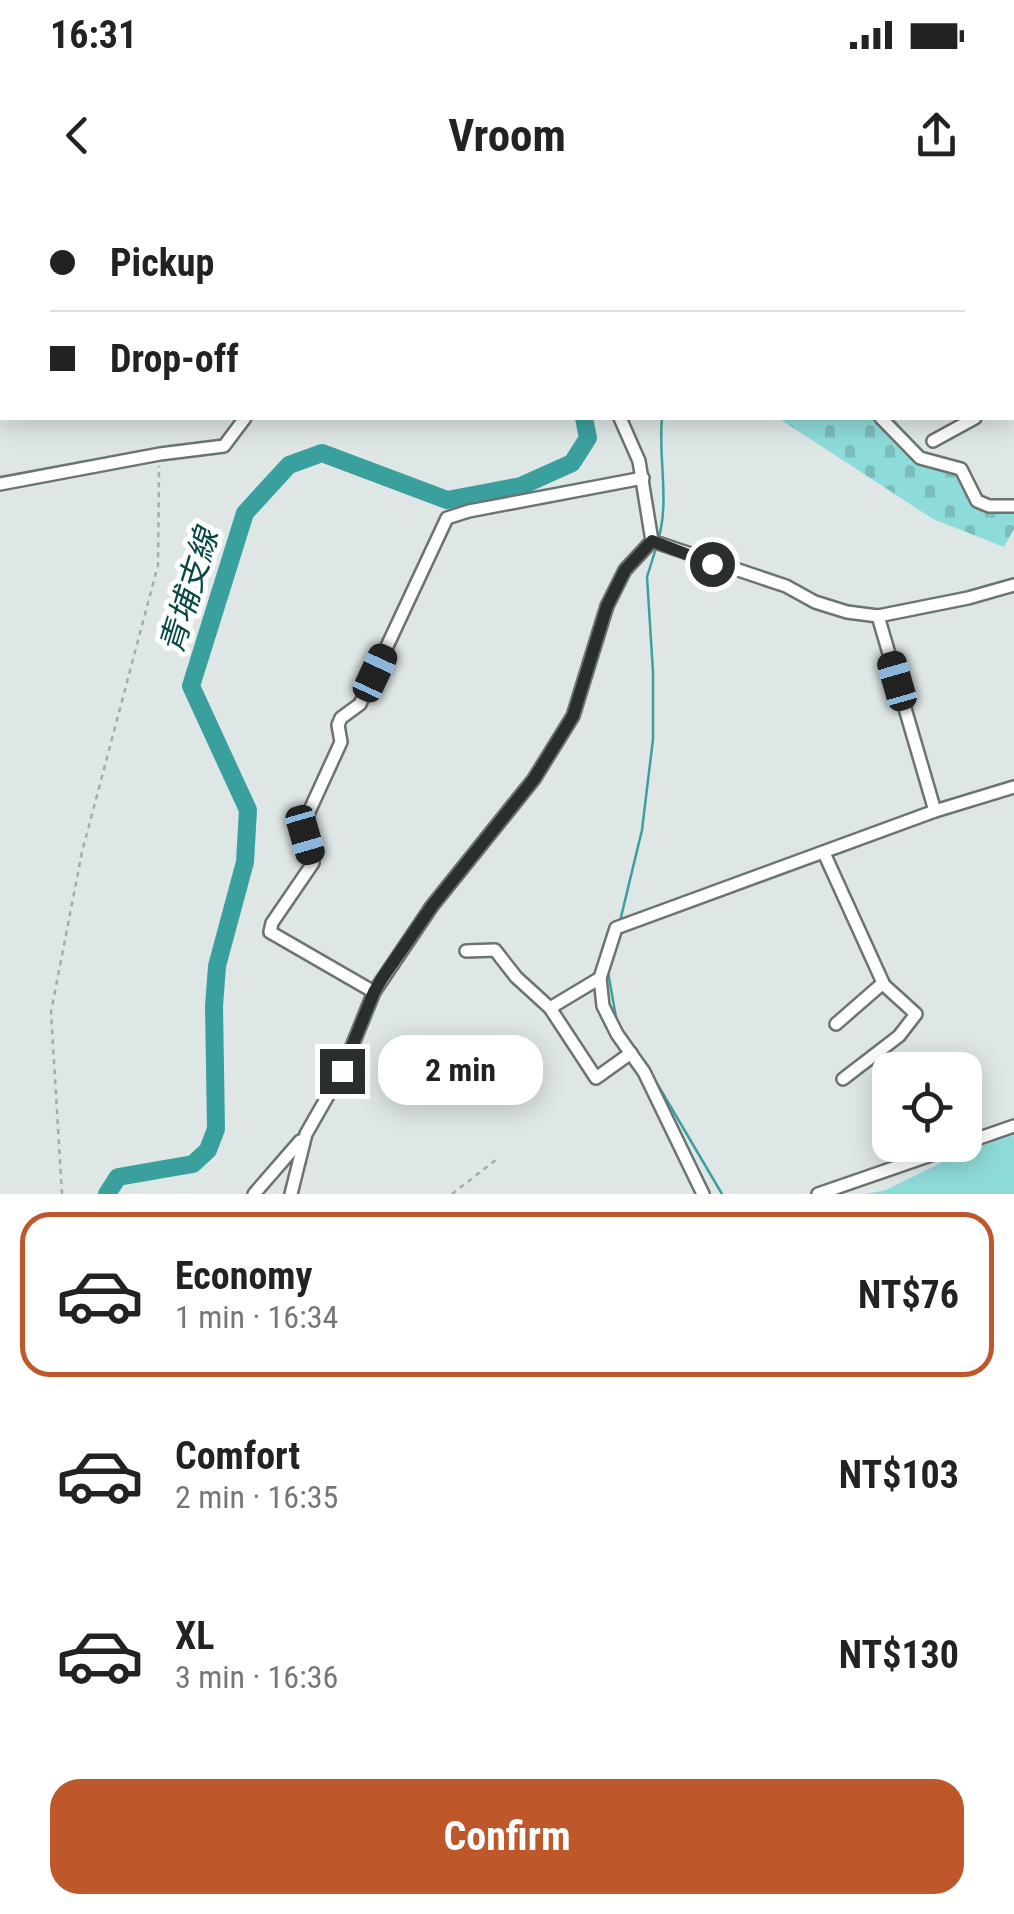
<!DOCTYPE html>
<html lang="en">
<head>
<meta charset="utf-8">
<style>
	:root { --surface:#fff; --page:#f2f2f2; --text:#222; --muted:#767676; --line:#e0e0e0; --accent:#be582a }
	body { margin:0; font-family:"Roboto Condensed","Noto Sans TC",sans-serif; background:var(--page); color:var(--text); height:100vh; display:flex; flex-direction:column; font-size:38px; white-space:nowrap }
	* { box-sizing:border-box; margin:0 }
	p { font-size:32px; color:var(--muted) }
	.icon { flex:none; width:55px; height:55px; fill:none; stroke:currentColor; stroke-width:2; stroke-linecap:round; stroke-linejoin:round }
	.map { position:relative; height:994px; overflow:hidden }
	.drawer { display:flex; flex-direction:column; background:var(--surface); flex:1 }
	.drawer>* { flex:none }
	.banner { position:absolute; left:0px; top:0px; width:1015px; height:220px; box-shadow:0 5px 25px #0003; display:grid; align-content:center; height:220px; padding:0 50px; background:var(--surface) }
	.controls { position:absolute; left:872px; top:852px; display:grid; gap:20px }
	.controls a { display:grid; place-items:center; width:110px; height:110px; border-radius:20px; background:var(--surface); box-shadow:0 5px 25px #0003; font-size:50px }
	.end { position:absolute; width:45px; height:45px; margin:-22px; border:12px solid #2b2e2e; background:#fff; box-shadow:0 0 0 5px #fff }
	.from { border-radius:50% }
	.bubble { position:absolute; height:70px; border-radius:30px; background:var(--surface); box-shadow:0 5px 25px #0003; font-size:32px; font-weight:700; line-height:70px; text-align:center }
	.car { position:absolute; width:30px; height:60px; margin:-30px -15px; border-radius:12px; box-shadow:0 0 8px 2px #0007; background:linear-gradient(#222 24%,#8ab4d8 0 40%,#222 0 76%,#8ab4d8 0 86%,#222 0) }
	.banner b { display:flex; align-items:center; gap:35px; height:95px; font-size:38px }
	.banner b+b { border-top:2px solid var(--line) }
	.banner i { width:25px; height:25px; background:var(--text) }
	ul { padding:18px 0 0; list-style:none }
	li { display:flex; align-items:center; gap:30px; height:165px; margin:0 20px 15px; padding:0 30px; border:5px solid transparent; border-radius:30px }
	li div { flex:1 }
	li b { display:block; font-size:38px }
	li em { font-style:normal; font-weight:700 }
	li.active { border-color:var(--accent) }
	li>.icon { width:90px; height:90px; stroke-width:1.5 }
	.primary-button { display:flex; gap:20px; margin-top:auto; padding:20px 50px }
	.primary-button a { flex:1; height:115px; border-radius:30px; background:var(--accent); color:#fff; font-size:40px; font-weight:700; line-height:115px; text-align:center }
	.status { display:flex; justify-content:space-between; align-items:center; height:70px; padding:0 50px; background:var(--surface); direction:ltr }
	.status svg { height:28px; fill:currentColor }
	header { display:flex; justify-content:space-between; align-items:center; height:130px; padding:0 50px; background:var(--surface); font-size:45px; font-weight:700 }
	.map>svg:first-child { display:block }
	.green { fill:#8edcd9 }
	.cemetery { fill:url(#cemetery-stones) }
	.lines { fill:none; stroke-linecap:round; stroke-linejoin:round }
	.stream { stroke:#3aa09e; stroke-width:2.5 }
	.river { stroke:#3aa09e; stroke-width:18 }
	.minor-casing { stroke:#6c7373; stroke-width:16 }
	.path { stroke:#a4abab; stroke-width:2.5; stroke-dasharray:5 5; stroke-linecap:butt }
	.minor { stroke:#fff; stroke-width:11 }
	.route { stroke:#2b2e2e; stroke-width:12 }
	.labels { text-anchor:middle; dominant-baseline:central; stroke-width:10; stroke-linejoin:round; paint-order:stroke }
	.water-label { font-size:32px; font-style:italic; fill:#094746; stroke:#fff }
</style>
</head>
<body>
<div class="status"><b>16:31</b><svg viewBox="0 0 49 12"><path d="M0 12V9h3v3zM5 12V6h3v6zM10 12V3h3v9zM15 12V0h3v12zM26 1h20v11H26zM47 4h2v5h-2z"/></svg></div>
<header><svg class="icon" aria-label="back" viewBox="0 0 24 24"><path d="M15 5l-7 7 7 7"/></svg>Vroom<svg class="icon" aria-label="share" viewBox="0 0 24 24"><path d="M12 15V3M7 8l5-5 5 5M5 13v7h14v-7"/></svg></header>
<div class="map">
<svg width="1014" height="994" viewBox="0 0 1014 994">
	<defs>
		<pattern id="cemetery-stones" width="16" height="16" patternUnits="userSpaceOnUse" patternTransform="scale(2.5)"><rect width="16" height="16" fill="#8edcd9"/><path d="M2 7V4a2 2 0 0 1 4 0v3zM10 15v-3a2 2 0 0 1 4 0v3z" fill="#7bbdbb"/></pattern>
	</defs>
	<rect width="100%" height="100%" fill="#dee7e6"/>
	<path class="green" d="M1014,935V994H866L886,990L961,953Z"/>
	<path class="cemetery" d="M778,218H894L922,252L965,264L985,299L1014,305V329L1004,347L933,319Z"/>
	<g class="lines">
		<g class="stream">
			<path d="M746,0L749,2"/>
			<path d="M658,340C670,302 658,258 662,218"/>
			<path d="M621,717L642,630L653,539V472L647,377L656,348"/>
			<path d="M608,772L617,823L636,851"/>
			<path d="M652,875L722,994"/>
		</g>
		<g class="river">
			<path d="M563,2L564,0"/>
			<path d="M107,994L118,977L193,964L208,950L216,929L214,806L217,766L245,662L248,610L191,486L245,313L289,265L322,253L447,300L521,286L572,263L588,238L584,218"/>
		</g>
		<defs>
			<g id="minor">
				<path d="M383,2L385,0"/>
				<path d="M588,2L590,0"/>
				<path d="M903,2L908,0"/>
				<path d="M1012,86L1014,85"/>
				<path d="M1012,196H1014"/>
				<path d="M620,218L639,261L652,341"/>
				<path d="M881,218L920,258L961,269L977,301L989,306H1014"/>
				<path d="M933,241L975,218"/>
				<path d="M0,284L160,254L224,246L245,218"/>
				<path d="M652,341L786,386L815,402L847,412L878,416L968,398L1014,385"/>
				<path d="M878,416L935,611"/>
				<path d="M824,653L884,785L916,814L899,836L843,879"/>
				<path d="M466,751L495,750L516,777L550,808L596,878L631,853"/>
				<path d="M374,792L270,732L272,723L313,663L305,635L308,614L341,542L338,525L341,518L360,504L447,318L469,311L643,278"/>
				<path d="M550,808L600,778"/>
				<path d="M836,824L883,783"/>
				<path d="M965,943L1014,926"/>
				<path d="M254,994L300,941"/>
				<path d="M291,994L306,934L342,871L374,792L432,706L534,579L573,516L607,406L625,370L652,341"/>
				<path d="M703,994L644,872L617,834L603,806L600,778L616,728L935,611L1014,587"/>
				<path d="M818,994L960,945"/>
			</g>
		</defs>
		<use href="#minor" class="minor-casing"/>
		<g class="path">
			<path d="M62,994L51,812L82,652L158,365L159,266"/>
			<path d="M452,994L497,959"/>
		</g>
		<use href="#minor" class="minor"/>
	</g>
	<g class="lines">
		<path class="route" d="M342,871L374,792L383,777L432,706L534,579L573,516L607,406L625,370L652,341L712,364"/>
	</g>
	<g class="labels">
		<g class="water-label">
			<text transform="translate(189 391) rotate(-73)">青埔支線</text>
		</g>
	</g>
</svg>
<div class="controls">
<a><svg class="icon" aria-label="locate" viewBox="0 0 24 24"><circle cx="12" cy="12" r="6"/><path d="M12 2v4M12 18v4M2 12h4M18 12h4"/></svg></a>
</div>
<i class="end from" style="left:712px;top:364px"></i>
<i class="end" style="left:342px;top:871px"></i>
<div class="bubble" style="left:378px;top:835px;width:165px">2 min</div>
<i class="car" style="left:375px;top:473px;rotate:25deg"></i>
<i class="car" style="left:897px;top:481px;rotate:344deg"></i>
<i class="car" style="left:305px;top:635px;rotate:164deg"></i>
<div class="banner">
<b><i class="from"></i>Pickup</b>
<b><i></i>Drop-off</b>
</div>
</div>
<section class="drawer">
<ul>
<li class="active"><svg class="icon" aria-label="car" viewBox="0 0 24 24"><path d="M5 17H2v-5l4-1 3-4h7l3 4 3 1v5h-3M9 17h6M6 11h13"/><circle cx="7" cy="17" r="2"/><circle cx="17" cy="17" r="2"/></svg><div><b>Economy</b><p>1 min · 16:34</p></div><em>NT$76</em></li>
<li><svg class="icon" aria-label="car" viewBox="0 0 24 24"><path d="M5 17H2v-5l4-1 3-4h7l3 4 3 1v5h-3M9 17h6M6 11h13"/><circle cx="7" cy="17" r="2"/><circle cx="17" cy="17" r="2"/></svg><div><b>Comfort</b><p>2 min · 16:35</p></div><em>NT$103</em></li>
<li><svg class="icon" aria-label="car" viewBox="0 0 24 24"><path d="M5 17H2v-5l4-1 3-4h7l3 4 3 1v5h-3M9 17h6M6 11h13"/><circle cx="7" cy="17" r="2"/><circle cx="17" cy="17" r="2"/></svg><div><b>XL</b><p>3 min · 16:36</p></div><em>NT$130</em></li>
</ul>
<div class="primary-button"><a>Confirm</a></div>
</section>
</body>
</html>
